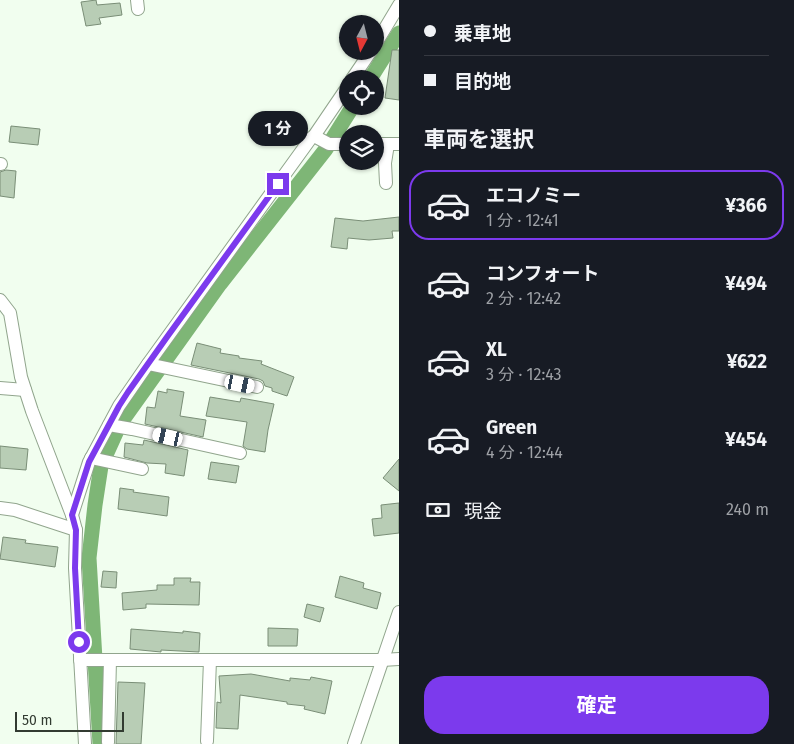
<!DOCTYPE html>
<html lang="ja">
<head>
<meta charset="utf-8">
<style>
	:root { --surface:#171b24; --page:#242831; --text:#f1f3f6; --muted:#9ea1a6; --line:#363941; --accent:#7c3aed }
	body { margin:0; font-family:"Fira Sans","Noto Sans JP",sans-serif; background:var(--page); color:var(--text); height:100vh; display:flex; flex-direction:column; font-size:19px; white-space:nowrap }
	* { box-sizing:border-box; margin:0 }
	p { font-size:16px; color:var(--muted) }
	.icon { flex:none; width:28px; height:28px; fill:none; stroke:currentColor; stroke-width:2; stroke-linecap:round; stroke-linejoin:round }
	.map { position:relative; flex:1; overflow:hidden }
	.panel { display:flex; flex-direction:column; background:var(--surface); width:395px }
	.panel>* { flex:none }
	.banner { display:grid; align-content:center; height:110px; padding:0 25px; background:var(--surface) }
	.needle { width:32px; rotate:187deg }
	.fabs { position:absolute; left:339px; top:15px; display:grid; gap:10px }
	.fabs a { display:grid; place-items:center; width:45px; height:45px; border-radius:50%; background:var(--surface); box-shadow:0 1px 4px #0004; font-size:25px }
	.scale { position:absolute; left:15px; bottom:12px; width:109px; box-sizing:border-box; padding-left:5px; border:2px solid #323b31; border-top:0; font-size:14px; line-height:18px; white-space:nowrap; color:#323b31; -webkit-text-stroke:4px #f1feef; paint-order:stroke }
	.end { position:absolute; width:22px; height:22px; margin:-11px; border:6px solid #7c3aed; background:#fff; box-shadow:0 0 0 2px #fff }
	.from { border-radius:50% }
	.bubble { position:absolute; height:35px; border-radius:18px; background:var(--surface); box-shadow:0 1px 4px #0004; font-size:16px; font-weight:700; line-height:35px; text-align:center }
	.car { position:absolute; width:15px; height:30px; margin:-15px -8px; border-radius:6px; box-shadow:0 0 4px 1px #0007; background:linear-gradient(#fff 24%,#345 0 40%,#fff 0 76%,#345 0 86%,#fff 0) }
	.banner b { display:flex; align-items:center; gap:18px; height:48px; font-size:19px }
	.banner b+b { border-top:1px solid var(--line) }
	.banner i { width:12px; height:12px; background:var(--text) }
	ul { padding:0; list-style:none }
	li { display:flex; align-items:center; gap:15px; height:70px; margin:0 10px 8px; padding:0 15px; border:2px solid transparent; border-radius:20px }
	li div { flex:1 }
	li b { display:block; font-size:19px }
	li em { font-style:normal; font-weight:700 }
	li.selected { border-color:var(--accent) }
	li>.icon { width:45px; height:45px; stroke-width:1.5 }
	h2 { padding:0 25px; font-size:22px; line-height:60px }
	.pay { display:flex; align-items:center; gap:12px; height:55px; padding:0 25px; font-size:19px }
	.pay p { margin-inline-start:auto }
	.cta { display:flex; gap:10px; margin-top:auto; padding:10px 25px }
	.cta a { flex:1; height:58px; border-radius:20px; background:var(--accent); color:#fff; font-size:20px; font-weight:700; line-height:58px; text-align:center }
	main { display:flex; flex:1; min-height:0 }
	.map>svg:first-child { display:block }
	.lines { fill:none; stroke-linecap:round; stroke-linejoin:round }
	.canal { stroke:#7eb676; stroke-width:15 }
	.building { fill:#b8cdb5; stroke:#7a8e77 }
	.minor-casing { stroke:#91a58d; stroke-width:14 }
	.minor { stroke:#fff; stroke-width:12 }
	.route { stroke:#7c3aed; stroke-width:6 }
</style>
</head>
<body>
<main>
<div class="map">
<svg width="399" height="744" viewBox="0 0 399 744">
	<rect width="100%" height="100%" fill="#f1feef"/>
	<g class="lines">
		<g class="canal">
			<path d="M370,79L399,33"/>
			<path d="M100,744L89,558L95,505L101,466L120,424L220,284L326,149L353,106"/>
		</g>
	</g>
	<g class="building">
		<path d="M96,0L97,5L120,3L122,15L99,18L101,24L86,26L81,2Z"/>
		<path d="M392,50H399V100L385,98Z"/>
		<path d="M11,126L40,129L38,145L9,142Z"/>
		<path d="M6,170L16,171L14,198L0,196V172Z"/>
		<path d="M399,217V231H392L393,238L369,240L348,238L347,249L331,247L335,218L363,221Z"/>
		<path d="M197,343L221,349L220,353L239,356V358L262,361L261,364L294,377L287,396L272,391V388L265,386L263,381L259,379L191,365Z"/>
		<path d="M167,389L184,392L180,416L206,420L203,437L145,424L147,407L155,408L158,391L167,393Z"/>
		<path d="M210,397L240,402L241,398L274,404L268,430L265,452L247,449L243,446L247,422L206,416Z"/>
		<path d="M144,440L188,450L184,476L165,473L166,464L147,463L124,457L125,443L143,445Z"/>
		<path d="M0,446L28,449L26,470L0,468Z"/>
		<path d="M399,459V491L383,478Z"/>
		<path d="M211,462L239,466L236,483L208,479Z"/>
		<path d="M120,488L134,490L133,492L169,497L167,516L118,509Z"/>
		<path d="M399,503V533L374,536L372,519L382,518L381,505Z"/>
		<path d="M3,537L26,540L25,543L58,547L55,567L0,559Z"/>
		<path d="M103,571L117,572L116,588L101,587Z"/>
		<path d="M340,576L364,583L363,588L381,593L377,609L335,597Z"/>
		<path d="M174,578H191L190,582H200L199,605L146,604V608L123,610L122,593L157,590V585H174Z"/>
		<path d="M307,604L324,608L320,622L304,617Z"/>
		<path d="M268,628L298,629L297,646H268Z"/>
		<path d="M131,629L183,633V631L200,633L199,652L161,650V652L130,649Z"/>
		<path d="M251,674L290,681V678L310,680L311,677L332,681L325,714L304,709L305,706L287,704V702L240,695L238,729L216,728L217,702L221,703L219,676Z"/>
		<path d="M118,682L145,683L141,744H116Z"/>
	</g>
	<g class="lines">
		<defs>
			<g id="minor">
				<path d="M137,0L138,9"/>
				<path d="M375,45L399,5"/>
				<path d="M352,79L371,51"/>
				<path d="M314,136L329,144H348"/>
				<path d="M375,144H399"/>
				<path d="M0,164H1"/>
				<path d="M386,183L385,163L388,144"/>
				<path d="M0,300L10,313L21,377L32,411L72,515"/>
				<path d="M148,364L257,387"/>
				<path d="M0,388L25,390"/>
				<path d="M109,425L132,429L240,453"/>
				<path d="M91,458L142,469"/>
				<path d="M0,508L15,510L76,530"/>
				<path d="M80,660H382L399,659"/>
				<path d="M207,741L210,660"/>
				<path d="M108,742L110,660"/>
				<path d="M85,744L75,568L76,530L72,515L89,462L119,406L148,364L311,138L314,136L348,86"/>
				<path d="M354,744L399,612"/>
			</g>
		</defs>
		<use href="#minor" class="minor-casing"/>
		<use href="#minor" class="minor"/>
	</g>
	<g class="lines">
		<path class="route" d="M79,642L75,568L76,530L72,515L89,462L119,406L128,392L167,337L278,184"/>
	</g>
</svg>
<div class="fabs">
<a><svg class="needle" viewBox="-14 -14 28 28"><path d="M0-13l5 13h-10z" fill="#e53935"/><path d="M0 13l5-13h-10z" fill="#9ea1a6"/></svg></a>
<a><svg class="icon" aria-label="locate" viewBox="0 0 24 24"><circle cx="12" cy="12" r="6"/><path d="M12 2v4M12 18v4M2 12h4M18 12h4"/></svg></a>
<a><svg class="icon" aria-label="layers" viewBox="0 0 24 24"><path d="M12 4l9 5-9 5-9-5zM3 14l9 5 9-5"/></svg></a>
</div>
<div class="scale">50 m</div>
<i class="end from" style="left:79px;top:642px"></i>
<i class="end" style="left:278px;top:184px"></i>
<div class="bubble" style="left:248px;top:111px;width:60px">1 分</div>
<i class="car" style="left:240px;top:384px;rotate:102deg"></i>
<i class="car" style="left:168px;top:437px;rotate:283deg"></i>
</div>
<section class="panel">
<div class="banner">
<b><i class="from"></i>乗車地</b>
<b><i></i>目的地</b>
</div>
<h2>車両を選択</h2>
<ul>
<li class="selected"><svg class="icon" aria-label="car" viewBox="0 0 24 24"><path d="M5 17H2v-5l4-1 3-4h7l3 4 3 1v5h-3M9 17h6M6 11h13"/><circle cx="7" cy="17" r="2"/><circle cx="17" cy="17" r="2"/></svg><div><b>エコノミー</b><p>1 分 · 12:41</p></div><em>¥366</em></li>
<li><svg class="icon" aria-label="car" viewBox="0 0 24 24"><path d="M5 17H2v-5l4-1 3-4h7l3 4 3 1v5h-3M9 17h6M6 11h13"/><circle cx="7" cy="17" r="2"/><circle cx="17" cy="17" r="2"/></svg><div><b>コンフォート</b><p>2 分 · 12:42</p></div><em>¥494</em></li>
<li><svg class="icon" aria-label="car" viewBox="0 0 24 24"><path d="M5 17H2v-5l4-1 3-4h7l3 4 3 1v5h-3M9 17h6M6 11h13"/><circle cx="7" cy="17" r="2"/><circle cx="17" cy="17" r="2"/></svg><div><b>XL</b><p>3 分 · 12:43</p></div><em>¥622</em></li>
<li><svg class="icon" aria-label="car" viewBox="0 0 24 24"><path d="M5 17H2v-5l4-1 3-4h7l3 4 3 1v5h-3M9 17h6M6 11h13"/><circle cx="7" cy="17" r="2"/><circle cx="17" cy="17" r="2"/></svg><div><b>Green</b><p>4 分 · 12:44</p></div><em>¥454</em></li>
</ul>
<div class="pay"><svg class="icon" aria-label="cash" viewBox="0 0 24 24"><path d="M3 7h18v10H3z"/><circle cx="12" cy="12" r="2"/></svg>現金<p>240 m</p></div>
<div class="cta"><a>確定</a></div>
</section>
</main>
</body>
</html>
